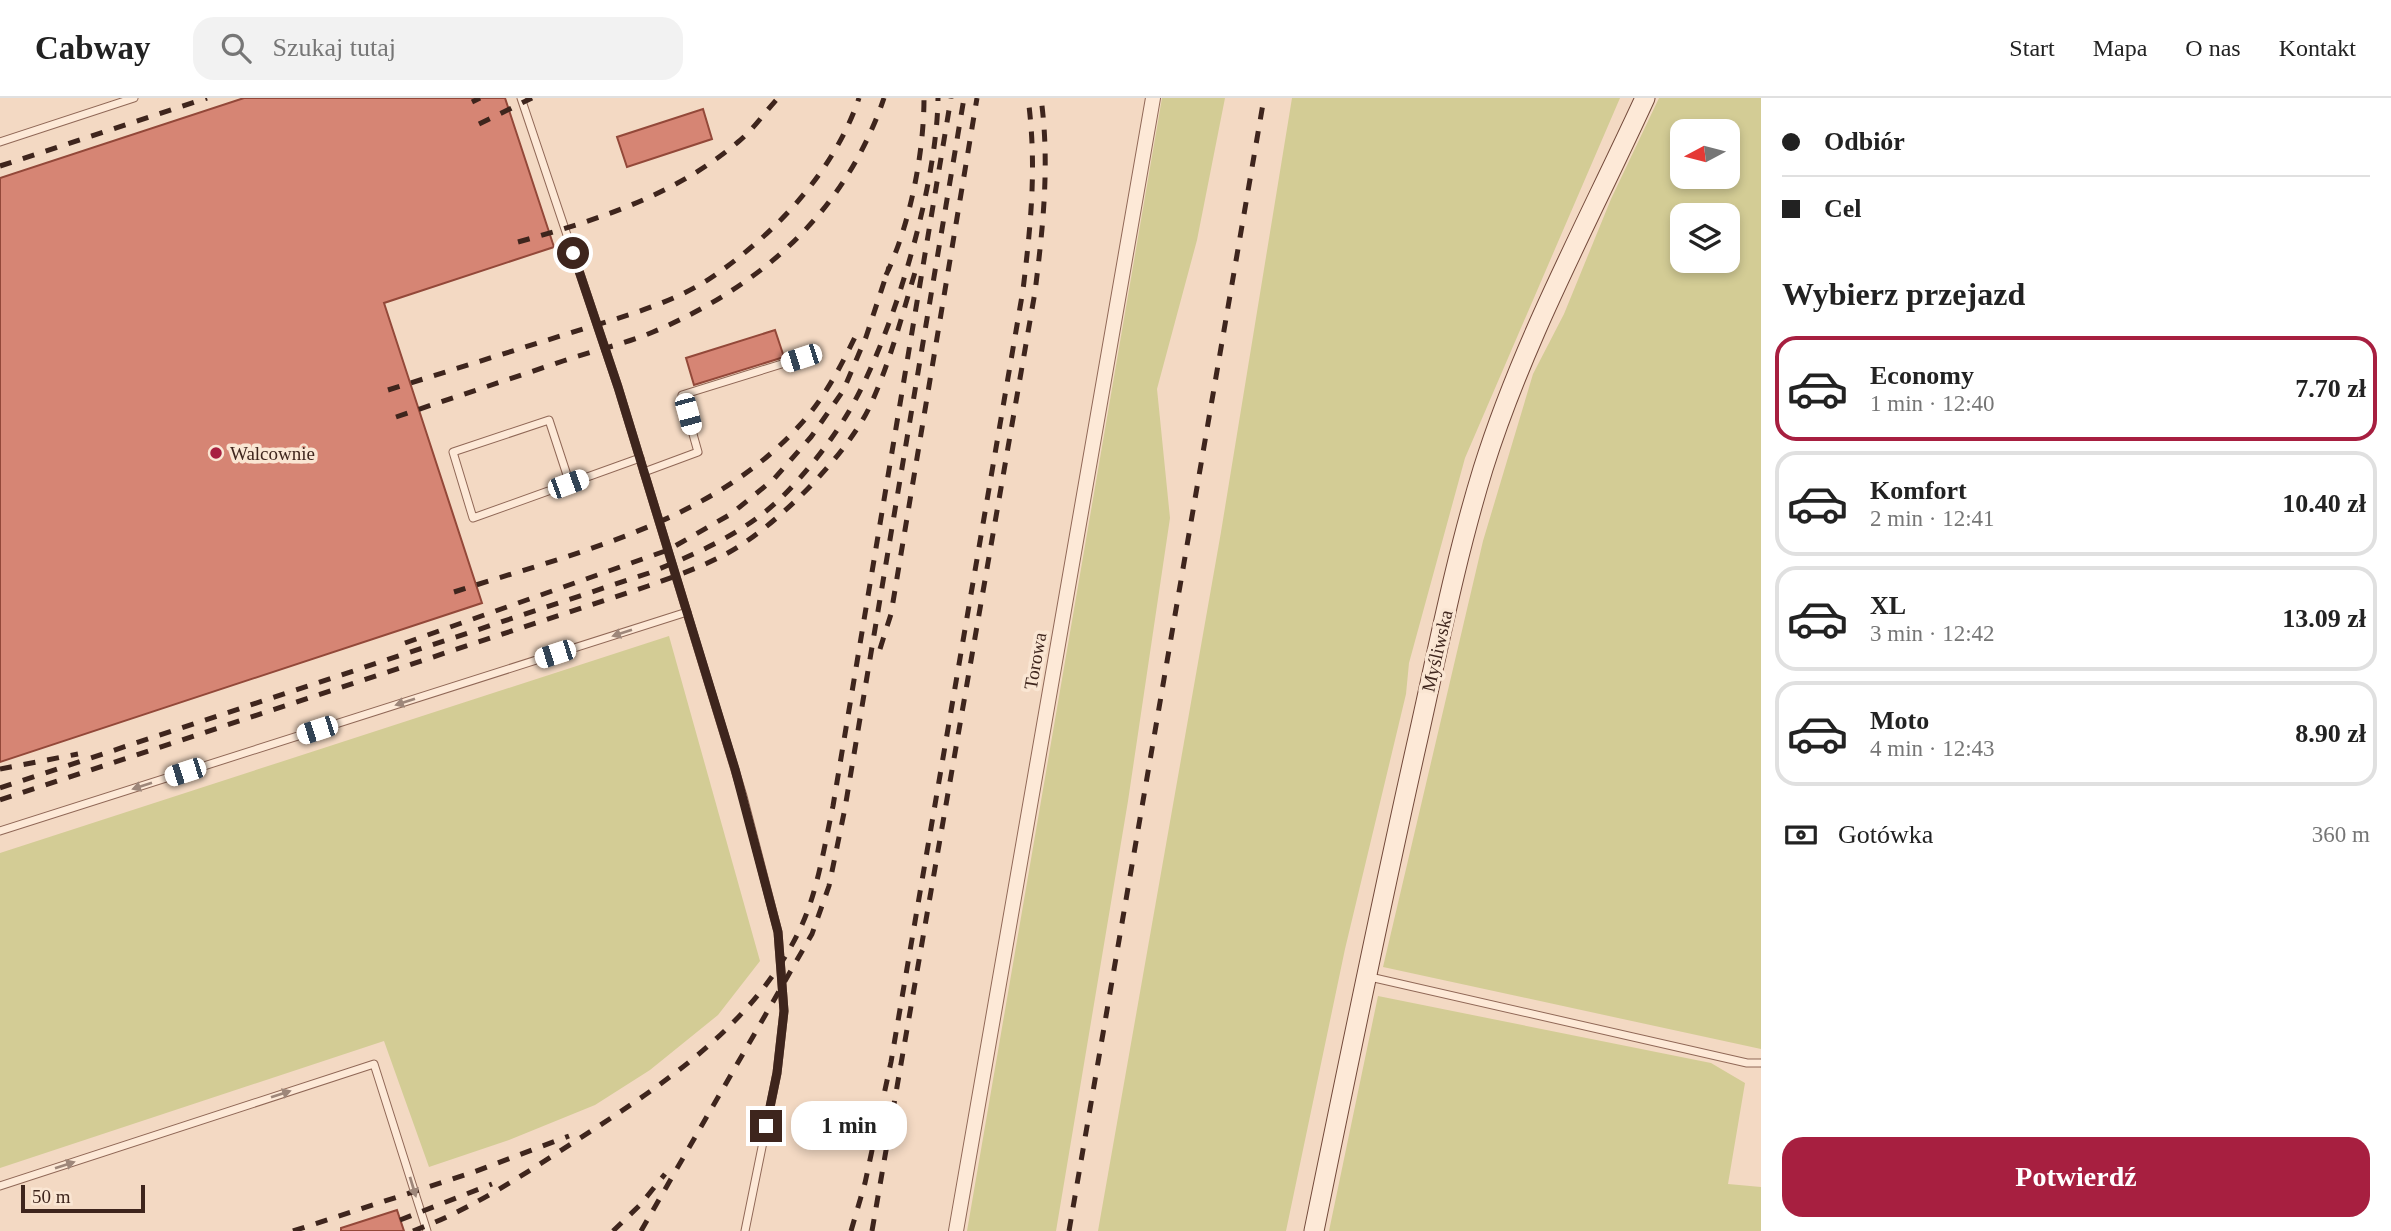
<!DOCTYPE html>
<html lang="pl">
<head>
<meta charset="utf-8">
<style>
	:root { --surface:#fff; --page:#f2f2f2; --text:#222; --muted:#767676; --line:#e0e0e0; --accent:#a71f40 }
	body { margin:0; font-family:"Times New Roman",serif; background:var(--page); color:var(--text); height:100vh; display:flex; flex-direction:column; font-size:26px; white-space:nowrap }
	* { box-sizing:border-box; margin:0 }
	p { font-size:23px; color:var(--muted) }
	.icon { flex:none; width:38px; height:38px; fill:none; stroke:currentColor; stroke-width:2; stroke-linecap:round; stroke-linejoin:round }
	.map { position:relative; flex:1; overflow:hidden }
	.drawer { display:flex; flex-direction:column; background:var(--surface); width:630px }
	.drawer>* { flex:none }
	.guide { display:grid; align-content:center; height:154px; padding:0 21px; background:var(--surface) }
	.needle { width:46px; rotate:263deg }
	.fabs { position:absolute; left:1670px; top:21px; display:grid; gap:14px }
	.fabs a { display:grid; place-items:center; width:70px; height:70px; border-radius:14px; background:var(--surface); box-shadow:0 4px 10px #0003; font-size:35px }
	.scale { position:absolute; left:21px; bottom:18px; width:124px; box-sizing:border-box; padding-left:7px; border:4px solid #3e251d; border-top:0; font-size:19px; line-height:24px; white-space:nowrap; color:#3e251d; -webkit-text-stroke:5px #fae6d3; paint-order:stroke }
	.end { position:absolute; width:32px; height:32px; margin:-16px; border:9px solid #3e251d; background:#fff; box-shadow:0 0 0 4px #fff }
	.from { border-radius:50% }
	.bubble { position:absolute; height:49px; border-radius:21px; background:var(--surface); box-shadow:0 4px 10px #0003; font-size:23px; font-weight:700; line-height:49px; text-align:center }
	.car { position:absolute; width:21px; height:42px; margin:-21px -10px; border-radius:9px; box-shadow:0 0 5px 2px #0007; background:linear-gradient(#fff 24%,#345 0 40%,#fff 0 76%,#345 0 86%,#fff 0) }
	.guide b { display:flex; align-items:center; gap:24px; height:66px; font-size:26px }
	.guide b+b { border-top:2px solid var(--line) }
	.guide i { width:18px; height:18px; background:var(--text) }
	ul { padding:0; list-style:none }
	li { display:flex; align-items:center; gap:21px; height:105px; margin:0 14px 10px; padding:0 7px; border:4px solid var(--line); border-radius:21px }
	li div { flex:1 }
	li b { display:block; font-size:26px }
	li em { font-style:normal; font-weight:700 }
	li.on { border-color:var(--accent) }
	li>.icon { width:63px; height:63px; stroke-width:1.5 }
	h2 { padding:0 21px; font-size:32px; line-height:84px }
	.pay { display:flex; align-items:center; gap:18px; height:77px; padding:0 21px; font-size:26px }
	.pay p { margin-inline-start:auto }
	.action { display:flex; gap:14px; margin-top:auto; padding:14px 21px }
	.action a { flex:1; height:80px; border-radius:21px; background:var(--accent); color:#fff; font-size:28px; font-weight:700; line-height:80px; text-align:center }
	header { display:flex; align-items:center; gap:42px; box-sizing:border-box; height:98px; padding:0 35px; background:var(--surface); border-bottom:2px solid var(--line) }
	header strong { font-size:33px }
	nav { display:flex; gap:38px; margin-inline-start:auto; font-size:24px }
	.search { width:490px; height:63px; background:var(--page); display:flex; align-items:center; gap:18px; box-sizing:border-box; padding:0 24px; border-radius:21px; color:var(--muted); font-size:26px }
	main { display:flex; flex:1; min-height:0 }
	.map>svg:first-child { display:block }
	.green { fill:#d3cc95; fill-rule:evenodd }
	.building { fill:#d68574; stroke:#934839; stroke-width:2 }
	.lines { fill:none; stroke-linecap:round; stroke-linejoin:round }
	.lane-casing { stroke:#906857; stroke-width:9 }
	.street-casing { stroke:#906857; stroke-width:16 }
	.secondary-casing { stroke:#72493a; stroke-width:21 }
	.lane { stroke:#fde9d7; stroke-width:7 }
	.street { stroke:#fde9d7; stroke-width:14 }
	.secondary { stroke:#fde9d7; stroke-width:19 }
	.rail { stroke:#3e251d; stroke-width:5; stroke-dasharray:12 12; stroke-linecap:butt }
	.oneway { fill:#9e877a }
	.route { stroke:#3e251d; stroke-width:9 }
	.poi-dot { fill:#a71f40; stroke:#fae6d3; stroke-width:2.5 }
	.labels { text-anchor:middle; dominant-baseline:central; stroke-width:7; stroke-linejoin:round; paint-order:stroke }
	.poi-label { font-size:19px; fill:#3e251d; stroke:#fae6d3; text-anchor:start }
	.street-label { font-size:19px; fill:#3e251d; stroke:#fae6d3 }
</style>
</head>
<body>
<header>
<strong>Cabway</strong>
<div class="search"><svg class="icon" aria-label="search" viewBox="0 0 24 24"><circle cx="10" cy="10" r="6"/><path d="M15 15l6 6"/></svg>Szukaj tutaj</div>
<nav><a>Start</a><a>Mapa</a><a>O nas</a><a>Kontakt</a></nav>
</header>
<main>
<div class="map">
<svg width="1761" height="1133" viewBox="0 0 1761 1133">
	<rect width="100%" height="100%" fill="#f3d9c3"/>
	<g class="green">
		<path d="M1162,0H1225L1197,142L1157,291L1170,420L1128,703L1056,1133H967Z"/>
		<path d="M1292,0H1620L1465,360L1409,565L1406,596L1345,851L1286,1133H1098L1221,434Z"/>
		<path d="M1659,0H1761V951L1383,869L1483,443L1533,276L1564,216L1611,101ZM1682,33H1727V79H1682ZM1682,117H1727V163H1682Z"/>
		<path d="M669,538L760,863L718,917L650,972L595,1007L509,1042L429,1069L384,943L0,1070V755Z"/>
		<path d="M1378,898L1711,965L1745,985L1728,1086L1761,1089V1133H1329Z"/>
	</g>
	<g class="building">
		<path d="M244,0H505L554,149L384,205L482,505L0,664V80Z"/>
		<path d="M703,11L712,41L627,69L617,39Z"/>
		<path d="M775,232L784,259L694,287L686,260Z"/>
		<path d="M397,1112L404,1133H341V1130Z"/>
	</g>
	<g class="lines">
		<defs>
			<g id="lane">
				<path d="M521,0L618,289L743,698L778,834L784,913L777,975L745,1133"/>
				<path d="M0,44L134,0"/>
				<path d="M644,374L698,354L682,297L801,260"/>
				<path d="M567,377L549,322L453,354L473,420L640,360"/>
				<path d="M0,733L687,514"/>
				<path d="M1370,879L1747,965H1761"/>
				<path d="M0,1088L374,966L427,1133"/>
			</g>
			<path id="street" d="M956,1133L1153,0"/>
			<path id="secondary" d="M1314,1133C1347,971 1380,810 1416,649C1437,556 1455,462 1483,371C1523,243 1589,122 1645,0"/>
		</defs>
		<use href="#lane" class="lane-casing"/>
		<use href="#street" class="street-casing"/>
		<use href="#secondary" class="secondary-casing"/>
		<use href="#lane" class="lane"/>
		<use href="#street" class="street"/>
		<use href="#secondary" class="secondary"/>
		<g class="rail">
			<path d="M472,4L480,0"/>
			<path d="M479,26L532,0"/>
			<path d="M0,68L207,0"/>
			<path d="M518,144C597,122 674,98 738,44C753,32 765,14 778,0"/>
			<path d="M886,177C910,127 924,55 924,0"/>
			<path d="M388,292C449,273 509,254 570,235C618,220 677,205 718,175C779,132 835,71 859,0"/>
			<path d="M396,319C452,300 507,282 563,263C592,253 625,246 653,234C763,187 845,114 884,0"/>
			<path d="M454,494C574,455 711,425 799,328C825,300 842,266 858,233"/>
			<path d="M405,545L668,452L731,416L774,381L811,339L843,293L866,239L889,169"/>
			<path d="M880,551L891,516L977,0"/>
			<path d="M0,671L78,656"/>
			<path d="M0,690L649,475C696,456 745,435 782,399C806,375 830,345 848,315C893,239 937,88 938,0"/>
			<path d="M0,702L648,488C673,479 699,470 722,458C771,434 847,358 870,308C890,265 902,217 916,171"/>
			<path d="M400,1122L492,1086"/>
			<path d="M293,1133L474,1074L569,1038"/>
			<path d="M413,1133C470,1112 520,1079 571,1046C659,989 753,930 800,831C818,793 824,749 833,708L951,0"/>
			<path d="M613,1133L640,1107L665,1076"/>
			<path d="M641,1133L812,836L829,788L845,710L964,0"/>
			<path d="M851,1133L865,1085L891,964L1023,192C1031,125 1037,67 1028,0"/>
			<path d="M872,1133L1035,194C1043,129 1050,66 1041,0"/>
			<path d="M1069,1133L1264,0"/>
		</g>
	</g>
	<defs><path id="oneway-solid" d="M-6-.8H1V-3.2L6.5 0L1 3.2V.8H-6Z" transform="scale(1.75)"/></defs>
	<g class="oneway">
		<use href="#oneway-solid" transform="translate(622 535) rotate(162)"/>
		<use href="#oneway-solid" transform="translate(405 604) rotate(162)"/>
		<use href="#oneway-solid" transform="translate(142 688) rotate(162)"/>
		<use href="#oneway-solid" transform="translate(281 996) rotate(-18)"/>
		<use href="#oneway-solid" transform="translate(65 1067) rotate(-18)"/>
		<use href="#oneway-solid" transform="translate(413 1089) rotate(73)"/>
	</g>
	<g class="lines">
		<path class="route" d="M573,155L618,289L735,671L778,834L784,913L777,975L766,1028"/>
	</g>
	<circle class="poi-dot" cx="216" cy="355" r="7"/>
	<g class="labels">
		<g class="poi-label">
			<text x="230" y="355">Walcownie</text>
		</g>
		<g class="street-label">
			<text transform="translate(1437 553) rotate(-77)">Myśliwska</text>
			<text transform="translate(1035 563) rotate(-80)">Torowa</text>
		</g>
	</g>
</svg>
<div class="fabs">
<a><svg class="needle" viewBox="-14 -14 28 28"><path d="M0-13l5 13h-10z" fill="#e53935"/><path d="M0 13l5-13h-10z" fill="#767676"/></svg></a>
<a><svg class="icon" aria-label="layers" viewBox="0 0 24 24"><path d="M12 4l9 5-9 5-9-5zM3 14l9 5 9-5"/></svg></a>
</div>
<div class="scale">50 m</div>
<i class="end from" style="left:573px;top:155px"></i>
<i class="end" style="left:766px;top:1028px"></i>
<div class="bubble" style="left:791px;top:1003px;width:116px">1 min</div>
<i class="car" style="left:801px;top:260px;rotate:252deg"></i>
<i class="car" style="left:688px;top:316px;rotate:165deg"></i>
<i class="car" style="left:568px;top:386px;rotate:70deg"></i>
<i class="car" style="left:555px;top:556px;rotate:252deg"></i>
<i class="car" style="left:317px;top:632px;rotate:252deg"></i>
<i class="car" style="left:185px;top:674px;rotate:252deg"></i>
</div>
<section class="drawer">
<div class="guide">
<b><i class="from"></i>Odbiór</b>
<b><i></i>Cel</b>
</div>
<h2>Wybierz przejazd</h2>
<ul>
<li class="on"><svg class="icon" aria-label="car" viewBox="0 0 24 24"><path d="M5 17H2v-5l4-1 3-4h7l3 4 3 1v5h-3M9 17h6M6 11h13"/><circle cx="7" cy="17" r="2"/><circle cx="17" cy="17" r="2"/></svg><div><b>Economy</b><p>1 min · 12:40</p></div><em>7.70 zł</em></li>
<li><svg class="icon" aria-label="car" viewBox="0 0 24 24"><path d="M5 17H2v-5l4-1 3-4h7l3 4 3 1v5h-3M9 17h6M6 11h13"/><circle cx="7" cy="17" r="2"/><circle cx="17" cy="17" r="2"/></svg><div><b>Komfort</b><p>2 min · 12:41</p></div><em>10.40 zł</em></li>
<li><svg class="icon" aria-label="car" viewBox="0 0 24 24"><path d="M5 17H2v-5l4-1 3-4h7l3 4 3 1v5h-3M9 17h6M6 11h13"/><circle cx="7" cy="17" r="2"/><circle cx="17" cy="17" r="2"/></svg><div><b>XL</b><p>3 min · 12:42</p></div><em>13.09 zł</em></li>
<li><svg class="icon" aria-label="car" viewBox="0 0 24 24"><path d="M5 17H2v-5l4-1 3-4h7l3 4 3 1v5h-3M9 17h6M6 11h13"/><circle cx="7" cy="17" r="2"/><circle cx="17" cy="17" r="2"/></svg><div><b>Moto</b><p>4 min · 12:43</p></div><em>8.90 zł</em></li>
</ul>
<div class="pay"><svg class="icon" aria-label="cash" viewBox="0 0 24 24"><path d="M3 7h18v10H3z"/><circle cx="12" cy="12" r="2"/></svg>Gotówka<p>360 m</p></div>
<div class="action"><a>Potwierdź</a></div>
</section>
</main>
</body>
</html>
